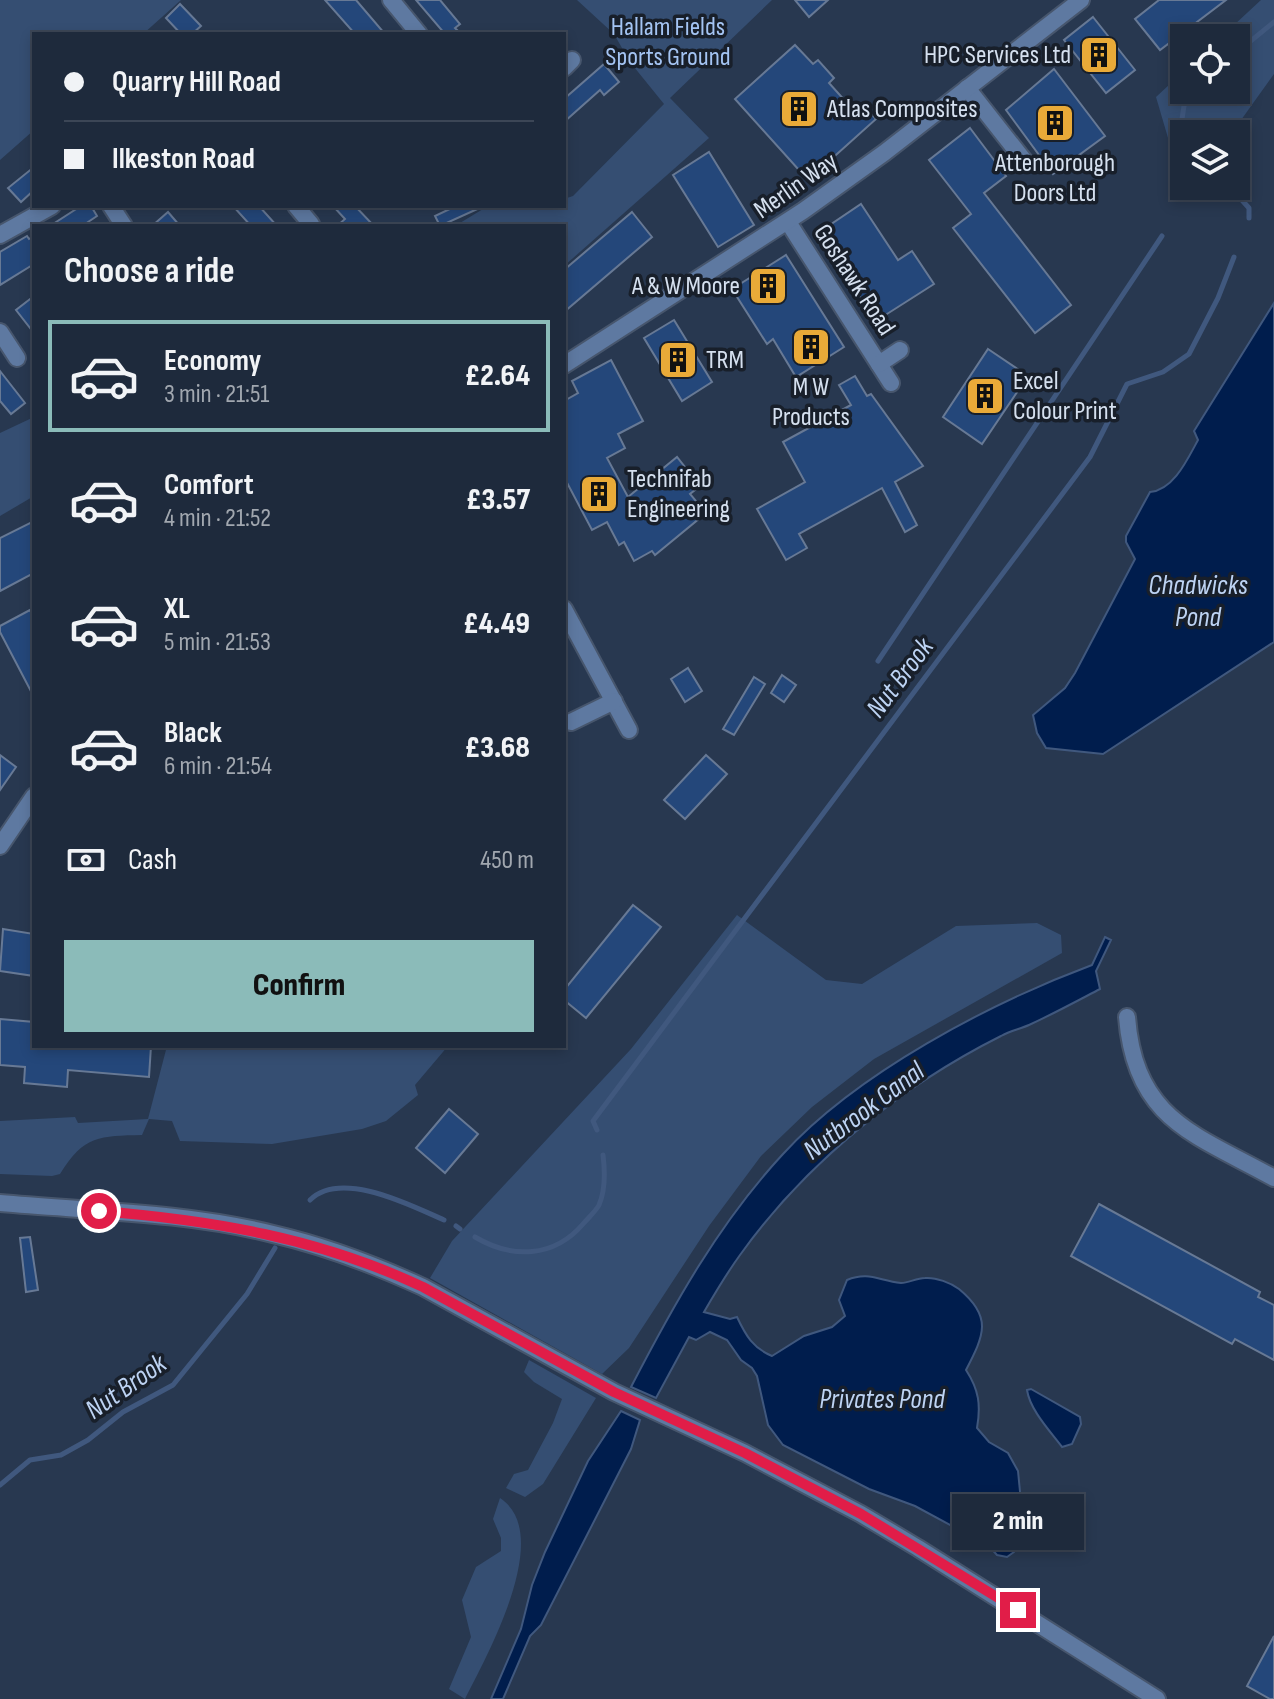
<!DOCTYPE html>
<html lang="en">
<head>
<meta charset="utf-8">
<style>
	:root { --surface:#1e2a3c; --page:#263243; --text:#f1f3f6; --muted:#a1a7af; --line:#3c4656; --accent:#8bbbb9 }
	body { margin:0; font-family:"Sofia Sans Condensed",sans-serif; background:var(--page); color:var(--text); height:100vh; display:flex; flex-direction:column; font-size:30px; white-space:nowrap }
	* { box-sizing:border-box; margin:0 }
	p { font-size:26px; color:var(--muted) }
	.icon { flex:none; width:44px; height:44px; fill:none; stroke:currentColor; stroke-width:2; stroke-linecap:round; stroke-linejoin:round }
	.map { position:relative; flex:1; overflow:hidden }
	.sheet { position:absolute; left:32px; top:224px; width:534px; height:824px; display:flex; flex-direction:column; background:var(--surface); border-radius:0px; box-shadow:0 4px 12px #0003,0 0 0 2px var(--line) }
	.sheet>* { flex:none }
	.guide { position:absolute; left:32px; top:32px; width:534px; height:176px; border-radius:0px; box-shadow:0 4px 12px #0003,0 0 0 2px var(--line); display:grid; align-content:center; height:176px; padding:0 32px; background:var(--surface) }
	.controls { position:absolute; left:1170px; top:24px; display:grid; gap:16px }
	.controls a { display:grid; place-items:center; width:80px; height:80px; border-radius:0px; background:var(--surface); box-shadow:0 4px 12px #0003,0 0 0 2px var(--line); font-size:40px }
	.end { position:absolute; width:36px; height:36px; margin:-18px; border:10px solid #e11d48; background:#fff; box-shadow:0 0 0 4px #fff }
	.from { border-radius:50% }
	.bubble { position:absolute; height:56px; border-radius:0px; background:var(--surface); box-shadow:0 4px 12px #0003,0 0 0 2px var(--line); font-size:26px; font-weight:800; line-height:56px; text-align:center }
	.guide b { display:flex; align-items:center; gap:28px; height:76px; font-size:30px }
	.guide b+b { border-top:2px solid var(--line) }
	.guide i { width:20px; height:20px; background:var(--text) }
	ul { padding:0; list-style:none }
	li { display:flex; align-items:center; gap:24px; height:112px; margin:0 16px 12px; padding:0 16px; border:4px solid transparent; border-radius:0px }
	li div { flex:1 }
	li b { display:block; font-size:30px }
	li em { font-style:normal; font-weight:800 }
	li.current { border-color:var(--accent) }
	li>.icon { width:72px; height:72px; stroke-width:1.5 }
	h2 { padding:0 32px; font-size:36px; line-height:96px }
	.pay { display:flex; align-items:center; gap:20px; height:88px; padding:0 32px; font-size:30px }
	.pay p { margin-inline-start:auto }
	.action { display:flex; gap:16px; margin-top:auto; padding:16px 32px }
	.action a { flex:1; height:92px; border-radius:0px; background:var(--accent); color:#111; font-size:32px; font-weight:800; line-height:92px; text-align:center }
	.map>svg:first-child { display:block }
	.green { fill:#354e72 }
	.water { fill:#001d4d; stroke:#40587e; stroke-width:2 }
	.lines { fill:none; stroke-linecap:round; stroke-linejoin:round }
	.stream { stroke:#40587e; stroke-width:5 }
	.building { fill:#24477a; stroke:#677995; stroke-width:2 }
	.minor-casing { stroke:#47566d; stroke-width:20 }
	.tertiary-casing { stroke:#47566d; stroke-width:20 }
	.minor { stroke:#5e79a1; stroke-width:16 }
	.tertiary { stroke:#5e79a1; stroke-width:16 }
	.route { stroke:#e11d48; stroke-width:10 }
	.labels { text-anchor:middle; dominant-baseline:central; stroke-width:7; stroke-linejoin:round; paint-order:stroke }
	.park-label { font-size:26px; fill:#a4c4f3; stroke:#181f2a }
	.poi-label { font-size:26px; fill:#d5e0ef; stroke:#181f2a; text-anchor:start }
	.street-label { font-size:26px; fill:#d5e0ef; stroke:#181f2a }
	.water-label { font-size:28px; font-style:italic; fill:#bdd3f3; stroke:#181f2a }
</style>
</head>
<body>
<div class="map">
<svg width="1274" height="1699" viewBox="0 0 1274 1699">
	<rect width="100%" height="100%" fill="#283850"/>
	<g class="green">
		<path d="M0,0H181L143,34H34V130L0,160Z"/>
		<path d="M577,0H772L670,98L709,138L564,266V226H455L488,206H517L521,209L535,206H564V199L573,196L664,104L630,62L614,34Z"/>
		<path d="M1261,0H1274V74L1231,134H1184V152L1173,155L1156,97L1184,71V90H1236V38H1220Z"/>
		<path d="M34,417V496L0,516V433Z"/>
		<path d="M737,915L826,980L862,984L956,926L1037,923L1061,935L1062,953L874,1059L812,1107L761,1156L709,1226L629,1348L602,1374L430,1278L452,1241L631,1049Z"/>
		<path d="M167,1046H448L415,1085L418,1095L386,1121L362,1129L272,1144L180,1141L172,1121L149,1119L142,1135C100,1136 84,1135 60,1174L52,1176L0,1174V1121L75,1117L78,1123L148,1119Z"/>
		<path d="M529,1360L596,1398L543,1484L525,1497L506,1488L514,1474L528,1470L553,1423L562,1399L534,1382L524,1372Z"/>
		<path d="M500,1498C555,1534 487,1655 465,1699L449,1689L471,1637L462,1600L476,1567L501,1551V1538L493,1519Z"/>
	</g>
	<g class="water">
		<path d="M1274,303V642L1103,754L1046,748L1037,733L1033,715L1065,688L1075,673L1135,559L1126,542V536L1150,492C1174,490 1188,458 1198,440L1194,431Z"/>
		<path d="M1105,937L1111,940L1096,971L1100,989C1077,1001 1053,1014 1029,1025C1020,1029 1010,1031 1001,1036C901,1086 805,1164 740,1255C727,1273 715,1293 704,1312L730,1319L737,1317C746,1336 753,1348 772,1356L804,1336L832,1327L845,1316L839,1300L847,1280C869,1271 879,1281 901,1283C909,1283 916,1278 925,1278C936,1277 951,1283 959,1289C993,1317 984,1335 966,1370C979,1390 981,1405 977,1428L989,1442L1008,1453L1018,1471L1021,1502L1014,1552L1007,1557L997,1555L989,1546L915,1506L869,1489L783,1445L768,1425L757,1376L752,1368L741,1360L727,1340L710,1332L696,1340L689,1337L656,1398L631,1387C674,1304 719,1223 783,1154C857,1073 990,1003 1092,965Z"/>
		<path d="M1031,1389L1080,1417L1081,1424L1072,1444L1062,1447C1050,1431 1030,1410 1027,1390Z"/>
		<path d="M621,1411L640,1420L631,1449L541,1625L530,1636L503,1699H491L521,1629L532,1585L545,1552L588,1461Z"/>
	</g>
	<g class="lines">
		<g class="stream">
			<path d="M1236,53L1274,22"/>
			<path d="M1184,137L1182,119L1186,93L1190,90"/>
			<path d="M1224,189L1240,198L1249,208V218"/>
			<path d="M878,661L1162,236"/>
			<path d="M597,1130L593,1121L1090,457L1127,384L1163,372L1189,354L1218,298L1234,257"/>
			<path d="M310,1200C341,1169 412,1206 444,1220"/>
			<path d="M456,1226L460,1229"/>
			<path d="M475,1237C512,1259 554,1258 583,1224C588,1218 596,1211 599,1205C606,1189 605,1171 603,1155"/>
			<path d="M0,1485L30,1460L61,1455L88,1440L123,1412L173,1385L247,1294L275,1248"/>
		</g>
	</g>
	<g class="building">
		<path d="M325,0H356L385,34H355Z"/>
		<path d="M416,0H440L460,24L455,28L461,34H445Z"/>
		<path d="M795,0H828L809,17Z"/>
		<path d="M1159,0H1226L1160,50L1135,19Z"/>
		<path d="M180,4L201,26L192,34H181L166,18Z"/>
		<path d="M1093,17L1135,70L1106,93L1064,40Z"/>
		<path d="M795,45L813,64L818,60L834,78L829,83L856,113L864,106L876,119L808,180L735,99Z"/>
		<path d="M604,64L619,82L604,95L600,90L564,122V99Z"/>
		<path d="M1054,69L1105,136L1053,174L1006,110Z"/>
		<path d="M970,128L1006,176L984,193L1071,305L1035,333L953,228L971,214L929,160Z"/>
		<path d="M709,152L754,225L718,247L673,175Z"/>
		<path d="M34,167V190L21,202L8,188Z"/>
		<path d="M861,204L898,260L912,251L934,284L876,321L818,233Z"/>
		<path d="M81,206H91L97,216L82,226H50Z"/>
		<path d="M233,206H259L277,226H251Z"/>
		<path d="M333,206H355L374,226H337L345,219Z"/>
		<path d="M456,206H484L440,226L435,216Z"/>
		<path d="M168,212L180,226H152Z"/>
		<path d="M632,212L652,237L564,312V270Z"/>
		<path d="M27,236L29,239L34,236V264L0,285V252Z"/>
		<path d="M786,255L844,347L796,377L773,339L767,344L732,289Z"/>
		<path d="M34,296V333L16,310Z"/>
		<path d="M674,320L712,382L682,401L644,338Z"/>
		<path d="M988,349L1028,376L982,444L943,417Z"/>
		<path d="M611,360L643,421L618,434L625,448L607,458L628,497L677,457L700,486L690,494L706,513L655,555L652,551L634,561L624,542L619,545L607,522L592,530L564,477V401L578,393L572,381Z"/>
		<path d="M0,371L25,403L11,414L0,401Z"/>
		<path d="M855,376L867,396L871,394L923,466L895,482L917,525L905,532L882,488L799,534L807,548L786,560L757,509L805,482L783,442L851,405L839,385Z"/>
		<path d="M34,521V573L0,591V538Z"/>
		<path d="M30,610L34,619V697L0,632V626Z"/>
		<path d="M688,668L702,691L685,702L671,679Z"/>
		<path d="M782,675L796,685L784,702L771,693Z"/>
		<path d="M754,677L765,684L734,735L723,729Z"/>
		<path d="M0,755L16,767L0,790Z"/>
		<path d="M706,755L727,774L685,819L664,800Z"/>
		<path d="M633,905L661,927L586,1018L564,1000V990Z"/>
		<path d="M3,929L34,934V976L0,971Z"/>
		<path d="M0,1019L34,1022V1046H151L149,1077L68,1070L67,1087L24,1083L25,1067L0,1065Z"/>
		<path d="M449,1109L478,1134L445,1173L416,1148Z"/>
		<path d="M1099,1204L1260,1292L1258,1297L1274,1305V1360L1235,1339L1232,1344L1071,1256Z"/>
		<path d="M30,1237L38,1290L26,1292L20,1238Z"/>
		<path d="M1274,1636V1699H1270L1247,1686Z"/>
	</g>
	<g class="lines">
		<defs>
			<g id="minor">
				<path d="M391,0L419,34"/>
				<path d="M564,68L572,60"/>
				<path d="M967,88L1026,163"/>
				<path d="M111,206L124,226"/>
				<path d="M296,206L311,224"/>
				<path d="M788,222L891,383"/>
				<path d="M0,235L52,206"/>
				<path d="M0,332L17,358"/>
				<path d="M879,364L900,350"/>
				<path d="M564,609L629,730"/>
				<path d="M571,722L614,701"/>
				<path d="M1127,1017C1135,1120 1195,1134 1274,1178"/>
			</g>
			<g id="tertiary">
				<path d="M564,365L803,211L884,153L1081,0"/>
				<path d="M0,846L34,796"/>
				<path d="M0,1203C91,1211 185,1212 273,1234C325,1246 375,1265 423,1287L614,1392L745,1453L861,1514L918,1548L1157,1699"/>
			</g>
		</defs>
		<use href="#minor" class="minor-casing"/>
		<use href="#tertiary" class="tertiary-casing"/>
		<use href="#minor" class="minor"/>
		<use href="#tertiary" class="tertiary"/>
	</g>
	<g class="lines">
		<path class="route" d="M99,1211C212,1220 319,1238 423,1287L614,1392L745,1453L861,1514L1018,1610"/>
	</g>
	<defs>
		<symbol id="building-square" viewBox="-11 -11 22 22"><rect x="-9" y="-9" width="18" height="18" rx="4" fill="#e9aa38" stroke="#181f2a"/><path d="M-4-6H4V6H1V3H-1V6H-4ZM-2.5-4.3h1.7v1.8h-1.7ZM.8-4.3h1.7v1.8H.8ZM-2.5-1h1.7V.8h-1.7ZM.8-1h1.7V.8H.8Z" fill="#111"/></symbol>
	</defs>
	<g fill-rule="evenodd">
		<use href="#building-square" x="1077" y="33" width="44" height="44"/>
		<use href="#building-square" x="777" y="87" width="44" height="44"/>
		<use href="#building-square" x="1033" y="101" width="44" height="44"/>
		<use href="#building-square" x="746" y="264" width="44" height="44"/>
		<use href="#building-square" x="789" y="325" width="44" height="44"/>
		<use href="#building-square" x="656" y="338" width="44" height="44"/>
		<use href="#building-square" x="963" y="374" width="44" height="44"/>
		<use href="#building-square" x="577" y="472" width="44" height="44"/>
	</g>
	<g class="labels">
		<g class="park-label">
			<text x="668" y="27">Hallam Fields<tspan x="668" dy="30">Sports Ground</tspan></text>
		</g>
		<g class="poi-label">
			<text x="1071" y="55" text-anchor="end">HPC Services Ltd</text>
			<text x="827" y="109">Atlas Composites</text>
			<text x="1055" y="163" text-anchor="middle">Attenborough<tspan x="1055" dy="30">Doors Ltd</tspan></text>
			<text x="740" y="286" text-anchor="end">A &amp; W Moore</text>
			<text x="706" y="360">TRM</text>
			<text x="1013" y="381">Excel<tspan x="1013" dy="30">Colour Print</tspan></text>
			<text x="811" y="387" text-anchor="middle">M W<tspan x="811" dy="30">Products</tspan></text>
			<text x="627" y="479">Technifab<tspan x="627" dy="30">Engineering</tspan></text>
		</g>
		<g class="street-label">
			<text transform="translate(796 186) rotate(-35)">Merlin Way</text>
			<text transform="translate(854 280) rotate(57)">Goshawk Road</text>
		</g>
		<g class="water-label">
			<text x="1198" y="585">Chadwicks<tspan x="1198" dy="32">Pond</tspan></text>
			<text transform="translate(900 678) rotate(-53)">Nut Brook</text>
			<text transform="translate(864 1111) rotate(-37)">Nutbrook Canal</text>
			<text transform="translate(126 1387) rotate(-35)">Nut Brook</text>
			<text x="882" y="1399">Privates Pond</text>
		</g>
	</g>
</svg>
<div class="controls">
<a><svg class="icon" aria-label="locate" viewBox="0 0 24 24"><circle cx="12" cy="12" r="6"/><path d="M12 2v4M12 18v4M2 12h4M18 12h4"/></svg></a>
<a><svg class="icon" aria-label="layers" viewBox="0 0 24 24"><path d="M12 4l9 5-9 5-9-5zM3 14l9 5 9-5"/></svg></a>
</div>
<i class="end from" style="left:99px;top:1211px"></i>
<i class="end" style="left:1018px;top:1610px"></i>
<div class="bubble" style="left:952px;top:1494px;width:132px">2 min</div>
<div class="guide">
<b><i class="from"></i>Quarry Hill Road</b>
<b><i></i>Ilkeston Road</b>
</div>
<section class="sheet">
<h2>Choose a ride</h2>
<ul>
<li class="current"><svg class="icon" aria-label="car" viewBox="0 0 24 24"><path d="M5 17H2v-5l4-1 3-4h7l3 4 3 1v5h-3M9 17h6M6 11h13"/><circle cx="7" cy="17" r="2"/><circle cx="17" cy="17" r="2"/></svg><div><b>Economy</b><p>3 min · 21:51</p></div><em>£2.64</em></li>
<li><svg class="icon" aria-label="car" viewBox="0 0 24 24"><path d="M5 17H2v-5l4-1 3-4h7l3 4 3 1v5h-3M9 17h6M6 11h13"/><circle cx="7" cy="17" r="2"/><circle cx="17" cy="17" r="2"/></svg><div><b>Comfort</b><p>4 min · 21:52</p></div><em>£3.57</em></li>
<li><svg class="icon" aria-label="car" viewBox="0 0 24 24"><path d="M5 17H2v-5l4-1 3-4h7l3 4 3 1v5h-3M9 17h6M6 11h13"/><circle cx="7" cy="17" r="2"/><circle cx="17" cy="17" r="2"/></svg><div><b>XL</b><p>5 min · 21:53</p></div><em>£4.49</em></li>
<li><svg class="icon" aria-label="car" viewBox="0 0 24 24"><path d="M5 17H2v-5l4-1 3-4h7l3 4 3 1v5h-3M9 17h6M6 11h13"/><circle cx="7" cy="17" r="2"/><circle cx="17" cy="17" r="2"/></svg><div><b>Black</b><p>6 min · 21:54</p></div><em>£3.68</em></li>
</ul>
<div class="pay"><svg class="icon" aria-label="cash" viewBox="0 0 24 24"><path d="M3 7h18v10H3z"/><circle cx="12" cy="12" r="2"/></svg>Cash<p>450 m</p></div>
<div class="action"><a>Confirm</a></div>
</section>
</div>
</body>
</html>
